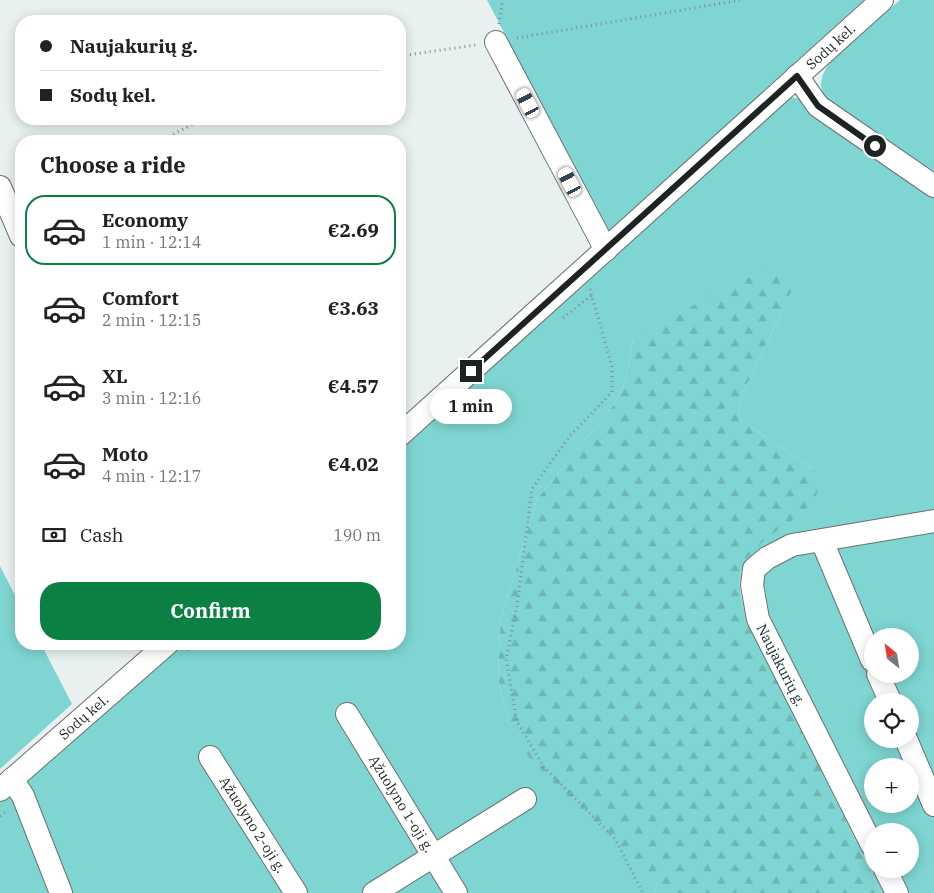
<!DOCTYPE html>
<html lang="en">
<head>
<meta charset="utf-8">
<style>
	:root { --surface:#fff; --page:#f6f6f6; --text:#222; --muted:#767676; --line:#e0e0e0; --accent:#0b8043 }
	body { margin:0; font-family:"IBM Plex Serif",serif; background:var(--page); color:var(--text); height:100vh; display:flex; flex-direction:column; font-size:19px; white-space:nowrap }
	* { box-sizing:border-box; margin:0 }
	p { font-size:16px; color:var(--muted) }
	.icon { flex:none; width:28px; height:28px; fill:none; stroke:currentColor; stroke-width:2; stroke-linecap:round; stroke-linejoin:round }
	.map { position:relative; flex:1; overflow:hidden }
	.sheet { position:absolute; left:15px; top:135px; width:391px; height:515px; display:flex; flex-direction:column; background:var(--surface); border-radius:20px; box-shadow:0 2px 12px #0003 }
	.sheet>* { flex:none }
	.banner { position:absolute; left:15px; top:15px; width:391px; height:110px; border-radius:20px; box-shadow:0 2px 12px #0003; display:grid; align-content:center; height:110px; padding:0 25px; background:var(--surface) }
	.needle { width:32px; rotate:330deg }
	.buttons { position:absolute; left:864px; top:628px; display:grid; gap:10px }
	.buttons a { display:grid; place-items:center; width:55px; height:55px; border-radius:50%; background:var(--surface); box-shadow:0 2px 12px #0003; font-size:25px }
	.end { position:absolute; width:22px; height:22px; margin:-11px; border:6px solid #1f2222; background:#fff; box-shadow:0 0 0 2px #fff }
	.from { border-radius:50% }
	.bubble { position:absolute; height:35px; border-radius:18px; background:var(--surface); box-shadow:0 2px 12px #0003; font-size:16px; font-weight:700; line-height:35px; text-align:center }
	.car { position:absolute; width:15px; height:30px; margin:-15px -8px; border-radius:6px; box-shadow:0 0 4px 1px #0007; background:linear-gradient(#fff 24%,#345 0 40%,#fff 0 76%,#345 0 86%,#fff 0) }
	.banner b { display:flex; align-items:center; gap:18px; height:48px; font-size:19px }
	.banner b+b { border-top:1px solid var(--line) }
	.banner i { width:12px; height:12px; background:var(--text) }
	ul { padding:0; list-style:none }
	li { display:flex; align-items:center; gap:15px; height:70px; margin:0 10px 8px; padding:0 15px; border:2px solid transparent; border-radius:20px }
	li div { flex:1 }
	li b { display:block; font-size:19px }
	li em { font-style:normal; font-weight:700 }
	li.active { border-color:var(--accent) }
	li>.icon { width:45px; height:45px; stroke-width:1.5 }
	h2 { padding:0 25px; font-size:22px; line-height:60px }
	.pay { display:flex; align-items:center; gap:12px; height:55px; padding:0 25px; font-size:19px }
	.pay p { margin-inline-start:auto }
	.action { display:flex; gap:10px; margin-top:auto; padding:10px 25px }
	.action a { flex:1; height:58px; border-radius:20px; background:var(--accent); color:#fff; font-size:20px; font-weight:700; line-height:58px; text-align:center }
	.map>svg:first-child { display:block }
	.green { fill:#7ed5d1; fill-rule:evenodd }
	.forest { fill:url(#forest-firs) }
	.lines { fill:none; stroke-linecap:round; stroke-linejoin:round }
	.minor-casing { stroke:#6a7271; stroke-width:24 }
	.path { stroke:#868c8c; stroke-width:3; stroke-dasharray:1 4; stroke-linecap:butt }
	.minor { stroke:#fff; stroke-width:22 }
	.route { stroke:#1f2222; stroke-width:6 }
	.labels { text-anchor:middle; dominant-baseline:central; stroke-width:4; stroke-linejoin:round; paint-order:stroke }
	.street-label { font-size:14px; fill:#1f2222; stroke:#f6fefe }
</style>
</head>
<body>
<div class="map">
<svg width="934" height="893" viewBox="0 0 934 893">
	<defs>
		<pattern id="forest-firs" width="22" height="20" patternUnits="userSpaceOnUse" patternTransform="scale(1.25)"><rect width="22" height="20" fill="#7ed5d1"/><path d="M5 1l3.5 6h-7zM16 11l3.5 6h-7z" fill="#6cb7b3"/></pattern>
	</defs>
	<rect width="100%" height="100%" fill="#e9f1f0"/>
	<g class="green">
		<path d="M487,0H864L609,233Z"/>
		<path d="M900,0H934V171L840,113C820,95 814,84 831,61Z"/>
		<path d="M789,97L797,98L934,185V893H881L744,611L740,577L749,555L815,470L739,419L741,397L795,284L633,339L626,381L613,406L537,499L500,622L498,679L509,722L654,888L656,893H0V802L177,644H400V443ZM872,636H910V674H872ZM872,701H910V739H872ZM872,766H910V804H872ZM872,831H910V869H872Z"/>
		<path d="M0,566L21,607V644H41L72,704L0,769Z"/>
	</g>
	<path class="forest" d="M767,271L785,272L795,284L741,397L739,419L815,470C816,475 818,481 818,486C819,519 747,533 740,577C738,587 743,601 744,611L881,893H656L654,888L527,755L509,722L498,679L500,622L537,499L613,406L626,381L633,339L732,284Z"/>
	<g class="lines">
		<defs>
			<g id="minor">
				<path d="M496,42L606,250"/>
				<path d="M797,76L818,106L934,186"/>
				<path d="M0,187L21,236"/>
				<path id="s1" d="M400,435L882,0"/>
				<path d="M822,541L872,660"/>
				<path d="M878,674L890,701"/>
				<path id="s2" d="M347,714L456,893"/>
				<path d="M906,739L934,805"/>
				<path id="s3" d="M210,757L296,893"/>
				<path d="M12,779L23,796L61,893"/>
				<path id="s4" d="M0,790L167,644"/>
				<path d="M872,845L758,619L752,585L754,569L767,558L792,545L934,521"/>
				<path d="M885,869L897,893"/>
				<path d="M374,893L525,799"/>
			</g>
		</defs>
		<use href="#minor" class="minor-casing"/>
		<g class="path">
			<path d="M499,24L502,4L500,0"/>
			<path d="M517,38L741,0"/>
			<path d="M400,56L476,45"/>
			<path d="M160,141L203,119"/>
			<path d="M590,289L612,367V392L569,437L532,489L517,606L506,659L517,722L544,767L615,839L643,893"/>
			<path d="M563,318L592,295"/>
			<path d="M400,460L406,455"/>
			<path d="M187,650L194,644"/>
			<path d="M0,816L7,811"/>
		</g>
		<use href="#minor" class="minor"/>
	</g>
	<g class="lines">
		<path class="route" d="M471,371L797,76L818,106L875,146"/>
	</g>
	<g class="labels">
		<g class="street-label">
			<text stroke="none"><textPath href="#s1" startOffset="580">Sodų kel.</textPath></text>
			<text transform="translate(781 665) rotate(63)">Naujakurių g.</text>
			<text stroke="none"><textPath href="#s4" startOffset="111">Sodų kel.</textPath></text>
			<text stroke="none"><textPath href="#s2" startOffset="105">Ąžuolyno 1-oji g.</textPath></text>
			<text stroke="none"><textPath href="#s3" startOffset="80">Ąžuolyno 2-oji g.</textPath></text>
		</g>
	</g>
</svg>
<div class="buttons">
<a><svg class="needle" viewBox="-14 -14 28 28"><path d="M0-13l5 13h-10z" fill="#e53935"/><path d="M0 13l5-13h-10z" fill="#767676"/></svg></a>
<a><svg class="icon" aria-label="locate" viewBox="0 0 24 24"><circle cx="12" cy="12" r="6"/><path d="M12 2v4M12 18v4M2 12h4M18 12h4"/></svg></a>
<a>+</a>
<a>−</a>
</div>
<i class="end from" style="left:875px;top:146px"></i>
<i class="end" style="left:471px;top:371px"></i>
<div class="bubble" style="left:430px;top:389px;width:82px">1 min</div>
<i class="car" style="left:528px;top:103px;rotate:332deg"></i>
<i class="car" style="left:570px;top:182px;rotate:332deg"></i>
<div class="banner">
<b><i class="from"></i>Naujakurių g.</b>
<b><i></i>Sodų kel.</b>
</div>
<section class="sheet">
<h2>Choose a ride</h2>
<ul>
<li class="active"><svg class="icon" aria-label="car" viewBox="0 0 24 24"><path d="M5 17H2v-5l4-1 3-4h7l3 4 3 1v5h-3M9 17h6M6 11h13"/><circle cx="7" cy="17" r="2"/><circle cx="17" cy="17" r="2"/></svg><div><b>Economy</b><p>1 min · 12:14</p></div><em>€2.69</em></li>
<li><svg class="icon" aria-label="car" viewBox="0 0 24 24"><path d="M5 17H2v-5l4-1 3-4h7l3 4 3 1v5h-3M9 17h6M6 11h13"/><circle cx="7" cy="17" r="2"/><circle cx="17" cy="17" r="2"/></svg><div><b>Comfort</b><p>2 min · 12:15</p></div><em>€3.63</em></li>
<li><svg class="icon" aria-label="car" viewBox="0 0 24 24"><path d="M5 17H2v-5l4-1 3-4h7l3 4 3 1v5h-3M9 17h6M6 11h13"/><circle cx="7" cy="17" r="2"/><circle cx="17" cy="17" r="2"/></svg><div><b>XL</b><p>3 min · 12:16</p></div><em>€4.57</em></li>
<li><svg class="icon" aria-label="car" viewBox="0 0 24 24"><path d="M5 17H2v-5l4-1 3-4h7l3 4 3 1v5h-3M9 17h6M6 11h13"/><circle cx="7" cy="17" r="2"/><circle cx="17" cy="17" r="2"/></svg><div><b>Moto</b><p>4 min · 12:17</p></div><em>€4.02</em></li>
</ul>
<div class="pay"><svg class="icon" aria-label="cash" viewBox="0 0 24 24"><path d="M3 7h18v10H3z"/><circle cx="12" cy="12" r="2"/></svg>Cash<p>190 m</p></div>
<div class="action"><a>Confirm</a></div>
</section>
</div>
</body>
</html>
